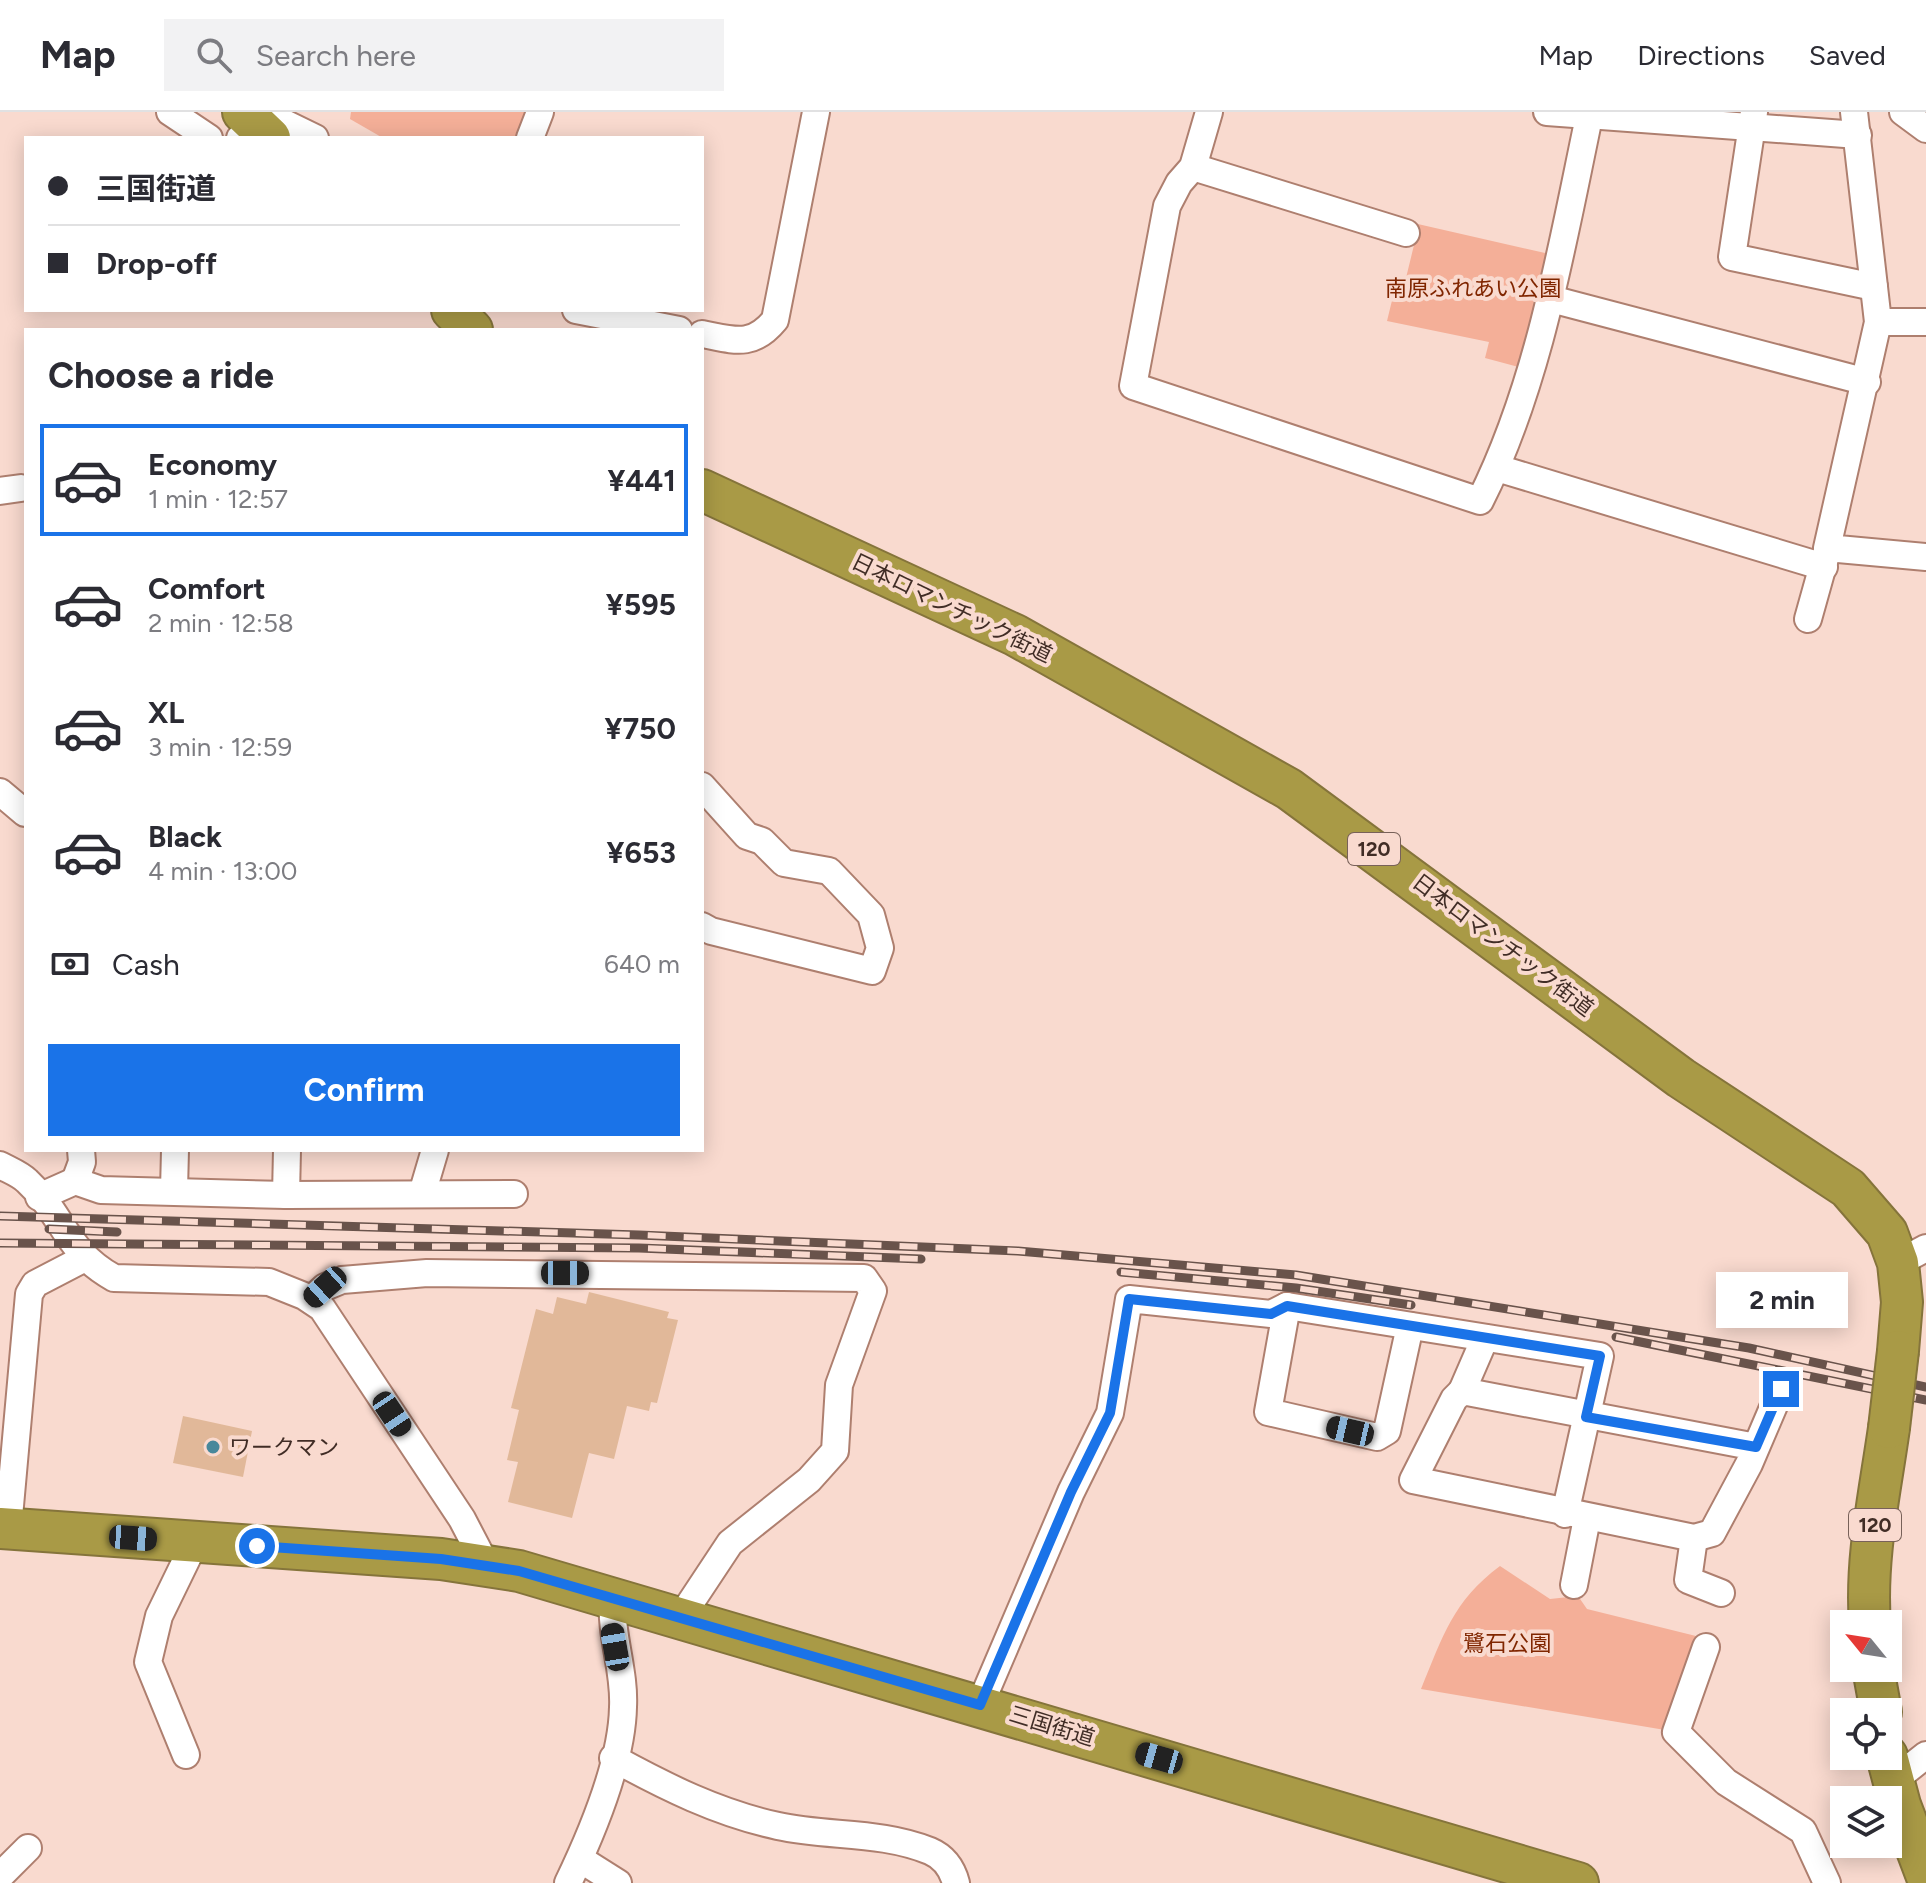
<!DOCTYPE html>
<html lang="en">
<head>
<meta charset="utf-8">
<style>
	:root { --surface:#fff; --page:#f2f2f3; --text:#2b2b33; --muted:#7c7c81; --line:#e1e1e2; --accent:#1a73e8 }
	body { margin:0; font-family:Figtree,"Noto Sans JP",sans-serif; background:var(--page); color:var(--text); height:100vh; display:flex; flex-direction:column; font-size:30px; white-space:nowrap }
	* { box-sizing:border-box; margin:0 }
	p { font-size:26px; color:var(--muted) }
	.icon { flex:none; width:44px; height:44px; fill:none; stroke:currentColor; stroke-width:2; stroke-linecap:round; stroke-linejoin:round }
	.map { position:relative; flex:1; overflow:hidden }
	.side { position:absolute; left:24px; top:216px; width:680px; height:824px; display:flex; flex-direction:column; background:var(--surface); border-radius:0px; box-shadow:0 4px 20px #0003 }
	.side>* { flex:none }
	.top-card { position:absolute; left:24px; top:24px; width:680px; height:176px; border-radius:0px; box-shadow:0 4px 20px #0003; display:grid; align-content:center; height:176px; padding:0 24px; background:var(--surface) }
	.needle { width:52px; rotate:300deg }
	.fabs { position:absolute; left:1830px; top:1498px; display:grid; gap:16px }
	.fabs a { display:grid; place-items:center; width:72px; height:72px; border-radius:0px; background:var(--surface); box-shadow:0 4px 20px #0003; font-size:40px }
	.end { position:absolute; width:36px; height:36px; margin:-18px; border:10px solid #1a73e8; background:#fff; box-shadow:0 0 0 4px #fff }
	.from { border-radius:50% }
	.bubble { position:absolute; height:56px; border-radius:0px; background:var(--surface); box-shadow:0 4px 20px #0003; font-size:26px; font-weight:700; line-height:56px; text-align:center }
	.car { position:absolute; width:24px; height:48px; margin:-24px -12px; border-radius:10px; box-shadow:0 0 6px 2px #0007; background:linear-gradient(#222 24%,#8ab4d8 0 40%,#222 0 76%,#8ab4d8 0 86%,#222 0) }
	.top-card b { display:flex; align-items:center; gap:28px; height:76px; font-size:30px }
	.top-card b+b { border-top:2px solid var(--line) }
	.top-card i { width:20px; height:20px; background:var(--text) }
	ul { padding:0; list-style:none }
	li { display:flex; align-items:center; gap:24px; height:112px; margin:0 16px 12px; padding:0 8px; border:4px solid transparent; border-radius:0px }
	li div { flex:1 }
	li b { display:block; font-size:30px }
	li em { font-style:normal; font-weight:700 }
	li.current { border-color:var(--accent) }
	li>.icon { width:72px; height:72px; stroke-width:1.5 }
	h2 { padding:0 24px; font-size:36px; line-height:96px }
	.pay { display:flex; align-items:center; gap:20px; height:88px; padding:0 24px; font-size:30px }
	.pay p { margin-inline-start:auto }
	.primary-button { display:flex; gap:16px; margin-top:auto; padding:16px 24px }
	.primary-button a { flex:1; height:92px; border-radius:0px; background:var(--accent); color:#fff; font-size:32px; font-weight:700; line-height:92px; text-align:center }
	header { display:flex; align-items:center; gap:48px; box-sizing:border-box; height:112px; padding:0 40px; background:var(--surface); border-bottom:2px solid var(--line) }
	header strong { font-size:38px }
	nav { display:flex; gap:44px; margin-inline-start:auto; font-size:28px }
	.search { width:560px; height:72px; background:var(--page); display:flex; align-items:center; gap:20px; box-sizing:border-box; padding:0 28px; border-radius:0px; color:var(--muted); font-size:30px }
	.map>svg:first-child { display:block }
	.green { fill:#f4af98 }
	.building { fill:#e1b899 }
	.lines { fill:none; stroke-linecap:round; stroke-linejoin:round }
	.minor-casing { stroke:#ae7f6f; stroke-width:30 }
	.highway-casing { stroke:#85743b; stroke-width:44 }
	.minor { stroke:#fff; stroke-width:26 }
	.highway { stroke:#a99a46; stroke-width:40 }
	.rail-casing { stroke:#69534b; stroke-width:9 }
	.rail { stroke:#f9dacf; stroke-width:6; stroke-dasharray:18; stroke-linecap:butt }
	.highway-bridge-casing { stroke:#85743b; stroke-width:44; stroke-linecap:butt }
	.highway-bridge { stroke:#a99a46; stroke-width:40 }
	.route { stroke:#1a73e8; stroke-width:10 }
	.poi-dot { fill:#48889b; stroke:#f9dacf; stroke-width:3 }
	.labels { text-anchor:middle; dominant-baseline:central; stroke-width:8; stroke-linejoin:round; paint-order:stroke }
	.shield { fill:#f9dacf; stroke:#786159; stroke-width:2 }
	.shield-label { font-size:20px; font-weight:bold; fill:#412d26 }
	.park-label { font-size:22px; fill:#802600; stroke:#f9dacf }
	.street-label { font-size:22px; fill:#412d26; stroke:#f9dacf }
	.poi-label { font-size:22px; fill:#412d26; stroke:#f9dacf; text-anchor:start }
</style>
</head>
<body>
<header>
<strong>Map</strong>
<div class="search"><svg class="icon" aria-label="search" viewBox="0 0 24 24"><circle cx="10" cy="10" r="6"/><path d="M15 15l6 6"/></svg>Search here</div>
<nav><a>Map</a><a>Directions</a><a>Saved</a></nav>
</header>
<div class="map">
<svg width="1926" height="1771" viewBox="0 0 1926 1771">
	<rect width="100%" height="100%" fill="#f9dacf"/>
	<g class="green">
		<path d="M351,0H535L525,26H383L350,7Z"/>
		<path d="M1409,110L1554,143L1526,257L1485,246L1489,230L1387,209L1397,168L1405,170L1415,129Z"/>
		<path d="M1500,1454L1550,1487L1578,1484L1587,1497L1708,1527L1671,1619L1421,1577C1443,1524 1453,1489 1500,1454Z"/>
	</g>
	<g class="building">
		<path d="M589,1180L669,1200L667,1206L678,1208L657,1291L651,1290L649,1299L627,1294L614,1347L589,1341L572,1406L508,1390L518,1350L507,1348L519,1298L511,1296L536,1197L553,1202L557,1185L586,1192Z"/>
		<path d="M183,1304L252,1319L243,1365L173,1351Z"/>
	</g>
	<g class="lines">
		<defs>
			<g id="minor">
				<path d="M170,0L209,26"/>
				<path d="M1209,0L1193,55L1179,71L1167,94L1133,274L1480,389C1539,272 1562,133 1589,5"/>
				<path d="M1547,0L1858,23"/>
				<path d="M1754,0L1732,145L1874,175"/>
				<path d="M1854,0L1878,210L1827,436L1926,445"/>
				<path d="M1903,0L1926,17"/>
				<path d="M240,26L270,4L315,26"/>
				<path d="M530,26L540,0"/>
				<path d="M1193,55L1406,121"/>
				<path d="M1551,187L1867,270"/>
				<path d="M576,198L679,218"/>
				<path d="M1878,210H1926"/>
				<path d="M702,222C734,228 752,236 775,208L816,0"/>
				<path d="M1497,356L1824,455"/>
				<path d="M0,379L21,376"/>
				<path d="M1808,507L1827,439"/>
				<path d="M702,674L747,724L762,729L784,751L829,759L871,803L880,836L872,859L711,819L702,814"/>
				<path d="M0,680L25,701"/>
				<path d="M0,1053C9,1058 20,1062 27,1069C63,1102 65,1139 114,1166L269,1170L304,1184L322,1196L462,1407L486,1453"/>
				<path d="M75,1069L82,1050L81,1038"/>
				<path d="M174,1078L175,1038"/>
				<path d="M422,1082L435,1038"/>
				<path d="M286,1083L287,1038"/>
				<path d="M39,1085L75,1069L101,1078L286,1083L514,1082"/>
				<path d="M1898,1151L1926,1136"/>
				<path d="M311,1188L325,1175L342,1168L427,1161L864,1166L873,1179L839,1273L835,1339L809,1368L730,1431L681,1505"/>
				<path d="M1287,1194L1268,1300L1377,1325L1387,1319L1410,1214"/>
				<path d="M1462,1279L1485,1226"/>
				<path d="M1756,1335L1462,1279L1454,1287L1413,1368L1694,1426L1712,1421L1749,1352L1781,1277"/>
				<path d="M8,1416L29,1182L35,1172L85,1146"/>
				<path d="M1694,1426L1688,1468L1721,1481"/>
				<path d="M1574,1473L1587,1406"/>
				<path d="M1706,1535L1676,1620L1726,1670L1803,1719L1827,1771"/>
				<path d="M980,1593L1071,1380L1110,1301L1129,1187L1271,1202L1287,1194L1600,1244L1565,1402"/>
				<path d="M186,1643L148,1550L159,1504L195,1430"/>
				<path d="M613,1646C666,1675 718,1701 778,1714C828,1725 881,1719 930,1739C944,1745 952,1756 956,1771"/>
				<path d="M1893,1669L1926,1643"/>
				<path d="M580,1747L618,1771"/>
				<path d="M0,1764L28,1736"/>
				<path d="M568,1771C592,1721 622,1651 623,1595C625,1558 610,1523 613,1486"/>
			</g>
			<g id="highway">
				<path d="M243,0L270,26"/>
				<path d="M452,198L472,218"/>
				<path d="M702,378L1015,523L1289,677L1681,966L1848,1076L1887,1121L1898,1151L1902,1190L1898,1239"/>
				<path d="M0,1416L441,1447L519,1459L1578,1771"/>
				<path d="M1870,1512C1865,1447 1880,1380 1889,1316"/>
				<path d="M1873,1556L1881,1600"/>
				<path d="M1887,1644L1900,1693L1926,1762"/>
			</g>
		</defs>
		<use href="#minor" class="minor-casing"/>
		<use href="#highway" class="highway-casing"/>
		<use href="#minor" class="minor"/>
		<use href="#highway" class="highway"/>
		<defs>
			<g id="rail">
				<path d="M0,1104L639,1123L1018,1139L1296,1163L1749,1236L1926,1275"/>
				<path d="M49,1117L117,1120"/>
				<path d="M0,1131L639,1136L921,1147"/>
				<path d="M1121,1160L1296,1176L1411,1193"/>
				<path d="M1616,1225L1926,1288"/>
			</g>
		</defs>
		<use href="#rail" class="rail-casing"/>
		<use href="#rail" class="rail"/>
		<defs>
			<path id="highway-bridge" d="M1889,1316L1898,1239"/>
		</defs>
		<use href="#highway-bridge" class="highway-bridge-casing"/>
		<use href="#highway-bridge" class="highway-bridge"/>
	</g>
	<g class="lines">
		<path class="route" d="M257,1434L441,1447L519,1459L980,1593L1071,1380L1110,1301L1129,1187L1271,1202L1287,1194L1600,1244L1586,1305L1756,1335L1781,1277"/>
	</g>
	<circle class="poi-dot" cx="213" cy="1335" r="8"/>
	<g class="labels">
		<g class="shield">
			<rect x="1348" y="721" width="52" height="32" rx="6"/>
			<rect x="1849" y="1397" width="52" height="32" rx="6"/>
		</g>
		<g class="shield-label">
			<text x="1374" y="737">120</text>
			<text x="1875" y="1413">120</text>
		</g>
		<g class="park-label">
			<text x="1473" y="176">南原ふれあい公園</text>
			<text x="1507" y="1531">鷺石公園</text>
		</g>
		<g class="street-label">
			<text transform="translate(952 496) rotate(26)">日本ロマンチック街道</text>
			<text transform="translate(1503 833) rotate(37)">日本ロマンチック街道</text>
			<text transform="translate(1052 1614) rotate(17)">三国街道</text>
		</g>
		<g class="poi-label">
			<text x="229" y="1335">ワークマン</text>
		</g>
	</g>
</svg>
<div class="fabs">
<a><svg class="needle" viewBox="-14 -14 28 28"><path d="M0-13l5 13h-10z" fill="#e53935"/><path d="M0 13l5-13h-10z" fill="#7c7c81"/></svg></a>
<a><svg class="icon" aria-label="locate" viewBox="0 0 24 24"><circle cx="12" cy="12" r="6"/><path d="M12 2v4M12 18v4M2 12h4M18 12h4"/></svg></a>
<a><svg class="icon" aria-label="layers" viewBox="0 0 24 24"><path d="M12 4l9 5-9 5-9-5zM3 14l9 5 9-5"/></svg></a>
</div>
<i class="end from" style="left:257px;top:1434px"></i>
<i class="end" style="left:1781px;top:1277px"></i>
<div class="bubble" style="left:1716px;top:1160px;width:132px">2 min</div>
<i class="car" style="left:565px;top:1161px;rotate:90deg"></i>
<i class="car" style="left:325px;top:1175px;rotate:228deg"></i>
<i class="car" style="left:392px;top:1302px;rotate:146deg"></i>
<i class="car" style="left:1350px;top:1319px;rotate:283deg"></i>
<i class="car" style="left:133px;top:1426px;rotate:94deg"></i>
<i class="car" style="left:615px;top:1535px;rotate:350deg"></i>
<i class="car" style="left:1159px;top:1646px;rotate:286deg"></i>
<div class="top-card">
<b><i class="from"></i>三国街道</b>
<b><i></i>Drop-off</b>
</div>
<section class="side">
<h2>Choose a ride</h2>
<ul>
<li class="current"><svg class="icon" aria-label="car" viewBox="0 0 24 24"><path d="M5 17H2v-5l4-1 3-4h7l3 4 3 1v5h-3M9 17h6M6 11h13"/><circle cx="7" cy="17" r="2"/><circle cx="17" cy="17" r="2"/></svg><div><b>Economy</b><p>1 min · 12:57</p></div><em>¥441</em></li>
<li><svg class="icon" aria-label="car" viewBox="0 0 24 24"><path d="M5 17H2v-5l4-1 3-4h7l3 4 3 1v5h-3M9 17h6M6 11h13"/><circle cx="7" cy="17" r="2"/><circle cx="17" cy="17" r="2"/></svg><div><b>Comfort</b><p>2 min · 12:58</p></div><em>¥595</em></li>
<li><svg class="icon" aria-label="car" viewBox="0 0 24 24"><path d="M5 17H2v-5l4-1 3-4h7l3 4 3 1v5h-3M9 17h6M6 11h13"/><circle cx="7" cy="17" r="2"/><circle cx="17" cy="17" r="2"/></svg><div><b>XL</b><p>3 min · 12:59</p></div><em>¥750</em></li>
<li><svg class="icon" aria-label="car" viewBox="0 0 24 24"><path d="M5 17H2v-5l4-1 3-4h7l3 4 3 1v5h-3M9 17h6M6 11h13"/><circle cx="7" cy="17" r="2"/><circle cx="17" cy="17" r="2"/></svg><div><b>Black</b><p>4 min · 13:00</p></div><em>¥653</em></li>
</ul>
<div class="pay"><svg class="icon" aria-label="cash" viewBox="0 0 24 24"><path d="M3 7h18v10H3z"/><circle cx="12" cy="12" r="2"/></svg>Cash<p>640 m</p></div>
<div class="primary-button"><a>Confirm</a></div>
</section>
</div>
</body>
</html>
